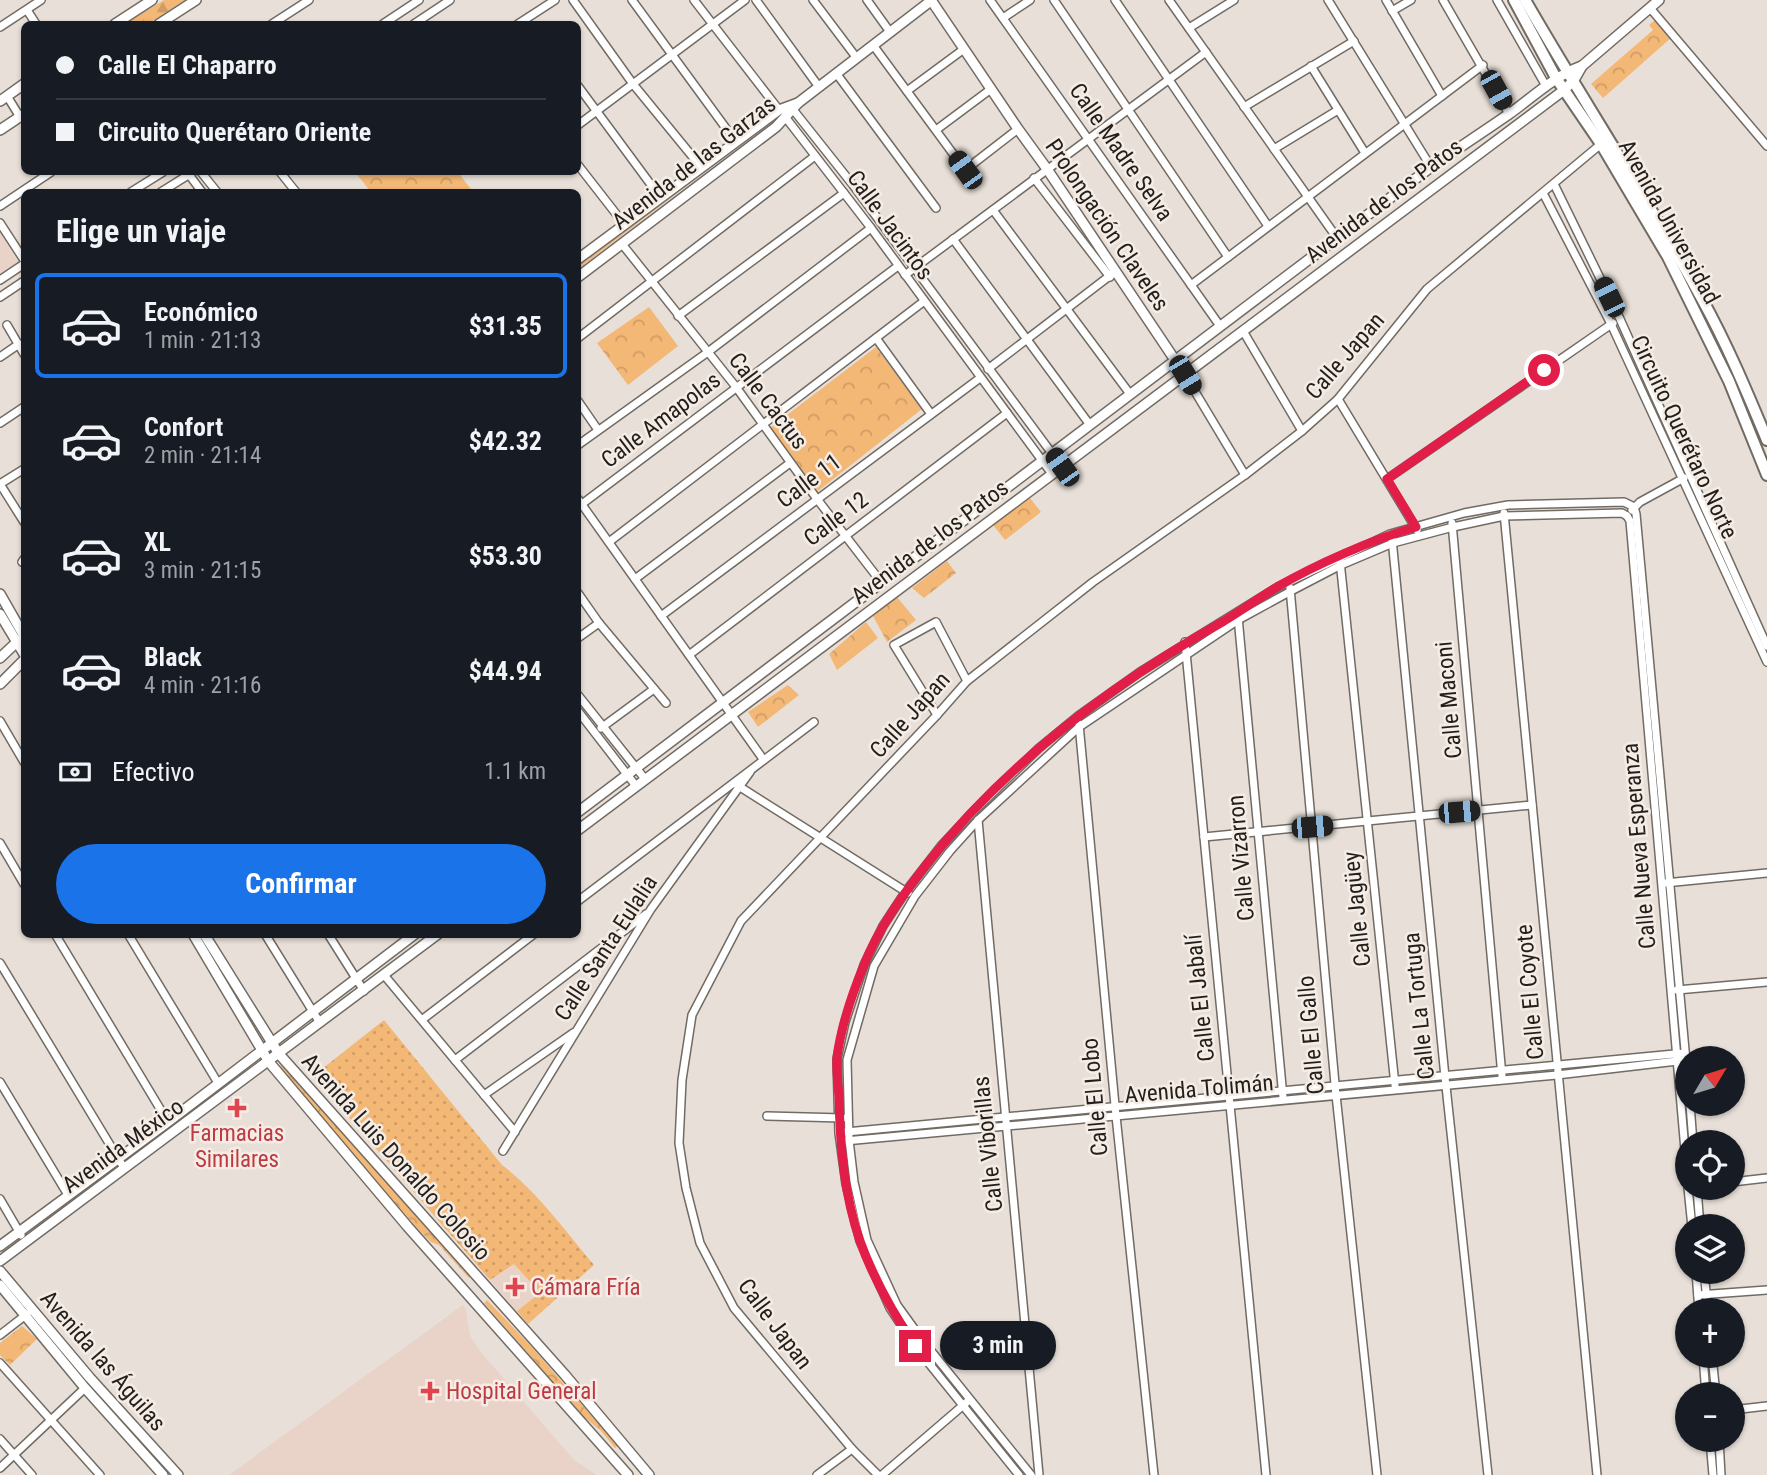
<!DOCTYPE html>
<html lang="es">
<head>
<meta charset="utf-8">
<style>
	:root { --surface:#171b24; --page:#242831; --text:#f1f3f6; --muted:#9ea1a6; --line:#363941; --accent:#1a73e8 }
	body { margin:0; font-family:"Roboto Condensed",sans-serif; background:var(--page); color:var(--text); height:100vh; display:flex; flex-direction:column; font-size:26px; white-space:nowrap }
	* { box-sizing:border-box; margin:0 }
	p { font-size:23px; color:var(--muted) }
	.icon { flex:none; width:38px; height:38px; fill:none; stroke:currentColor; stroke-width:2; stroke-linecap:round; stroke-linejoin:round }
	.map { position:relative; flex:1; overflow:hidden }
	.sheet { position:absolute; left:21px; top:189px; width:560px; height:749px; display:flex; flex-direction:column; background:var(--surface); border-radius:10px; box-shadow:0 2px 5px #0004 }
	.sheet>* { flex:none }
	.guide { position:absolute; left:21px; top:21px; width:560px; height:154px; border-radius:10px; box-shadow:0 2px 5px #0004; display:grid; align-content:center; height:154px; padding:0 35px; background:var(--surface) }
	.needle { width:46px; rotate:52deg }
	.tools { position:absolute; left:1675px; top:1046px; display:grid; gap:14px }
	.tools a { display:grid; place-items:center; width:70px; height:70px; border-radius:50%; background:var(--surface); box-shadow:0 2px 5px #0004; font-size:35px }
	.end { position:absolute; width:32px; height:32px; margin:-16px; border:9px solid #e11d48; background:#fff; box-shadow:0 0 0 4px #fff }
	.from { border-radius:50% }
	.bubble { position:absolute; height:49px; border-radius:24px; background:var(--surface); box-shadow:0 2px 5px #0004; font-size:23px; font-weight:700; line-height:49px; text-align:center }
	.car { position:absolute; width:21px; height:42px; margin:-21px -10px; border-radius:9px; box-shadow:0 0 5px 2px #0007; background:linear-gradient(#222 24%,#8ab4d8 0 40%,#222 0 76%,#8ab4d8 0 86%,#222 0) }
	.guide b { display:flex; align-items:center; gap:24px; height:66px; font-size:26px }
	.guide b+b { border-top:2px solid var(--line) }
	.guide i { width:18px; height:18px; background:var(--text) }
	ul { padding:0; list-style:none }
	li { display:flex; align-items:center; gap:21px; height:105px; margin:0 14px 10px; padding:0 21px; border:4px solid transparent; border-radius:10px }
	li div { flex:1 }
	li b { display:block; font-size:26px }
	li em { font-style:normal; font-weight:700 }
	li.active { border-color:var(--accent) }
	li>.icon { width:63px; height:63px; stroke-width:1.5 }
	h2 { padding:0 35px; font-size:32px; line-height:84px }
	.pay { display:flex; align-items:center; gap:18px; height:77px; padding:0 35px; font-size:26px }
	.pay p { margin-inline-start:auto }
	.action { display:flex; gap:14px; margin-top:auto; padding:14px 35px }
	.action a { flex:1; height:80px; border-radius:42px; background:var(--accent); color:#fff; font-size:28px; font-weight:700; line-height:80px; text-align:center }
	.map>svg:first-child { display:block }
	.medical { fill:#e9d2c7 }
	.grass { fill:url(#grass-dots) }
	.forest { fill:url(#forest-firs) }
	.park { fill:url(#park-crowns) }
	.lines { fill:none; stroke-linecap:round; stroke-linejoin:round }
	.minor-casing { stroke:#716b64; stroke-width:10 }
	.tertiary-casing { stroke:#716b64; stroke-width:12 }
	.secondary-casing { stroke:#716b64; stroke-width:14 }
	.minor { stroke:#fff; stroke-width:7 }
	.tertiary { stroke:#fff; stroke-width:9 }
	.secondary { stroke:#fff; stroke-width:10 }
	.route { stroke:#e11d48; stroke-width:9 }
	.health-dot { fill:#e0444e; stroke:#f5ede5; stroke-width:2.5 }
	.labels { text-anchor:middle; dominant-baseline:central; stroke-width:5; stroke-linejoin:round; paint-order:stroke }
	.street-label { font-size:23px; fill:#211e1b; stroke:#f5ede5 }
	.health-label { font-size:23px; fill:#be3a42; stroke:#f5ede5; text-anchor:start }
</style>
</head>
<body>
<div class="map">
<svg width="1767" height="1475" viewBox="0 0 1767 1475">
	<defs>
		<pattern id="grass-dots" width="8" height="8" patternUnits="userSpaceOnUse" patternTransform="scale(1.75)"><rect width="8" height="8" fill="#f3b776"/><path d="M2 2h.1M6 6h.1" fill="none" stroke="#d09d66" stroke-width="1.8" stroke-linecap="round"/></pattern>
		<pattern id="forest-firs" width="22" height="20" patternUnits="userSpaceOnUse" patternTransform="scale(1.75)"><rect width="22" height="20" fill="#f3b776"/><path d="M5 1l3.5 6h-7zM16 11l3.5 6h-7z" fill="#d09d66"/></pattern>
		<pattern id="park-crowns" width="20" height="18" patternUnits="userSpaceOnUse" patternTransform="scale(1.75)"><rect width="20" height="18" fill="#f3b776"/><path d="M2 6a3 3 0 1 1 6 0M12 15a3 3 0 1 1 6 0" fill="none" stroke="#d09d66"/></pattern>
	</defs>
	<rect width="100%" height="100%" fill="#e8e0d8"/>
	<g class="medical">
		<path d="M0,232L18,262L0,274Z"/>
		<path d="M514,1264L540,1294L517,1311L490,1280Z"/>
		<path d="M463,1305L466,1310L470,1336L480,1351L574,1460L597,1475H229Z"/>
	</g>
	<path class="grass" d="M384,1020L502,1165C538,1192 565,1231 594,1265L528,1324L517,1311L540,1293L514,1264L490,1280L313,1076Z"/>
	<g class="forest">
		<path d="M164,0H185L148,24H125Z"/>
		<path d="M752,132L754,134L578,269V262Z"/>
	</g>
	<g class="park">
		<path d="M1656,19L1671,38L1603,98L1591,84L1653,30L1649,25Z"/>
		<path d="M355,172H458L473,192H371Z"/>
		<path d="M649,307L678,346L628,385L597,343Z"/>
		<path d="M876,347L922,409L818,491L770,428Z"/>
		<path d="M1030,498L1041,512L1005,540L993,525Z"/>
		<path d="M947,561L956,573L924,598L912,588Z"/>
		<path d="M897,597L916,620L887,642L873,616Z"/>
		<path d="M866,622L878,638L837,670L829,654Z"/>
		<path d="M788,685L799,695L758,727L748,712Z"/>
		<path d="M281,1065L471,1275L469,1278L439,1245L431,1242L419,1230L278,1068Z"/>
		<path d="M487,1300L529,1344L618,1446L615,1448L601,1431L583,1416L484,1303Z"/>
		<path d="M22,1326L37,1339L10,1365L0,1355V1343Z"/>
	</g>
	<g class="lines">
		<defs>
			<g id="minor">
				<path d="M573,0L633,84L701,167"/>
				<path d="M632,0L736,142"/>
				<path d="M694,0L779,110"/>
				<path d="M756,0L819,87"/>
				<path d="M813,0L856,57"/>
				<path d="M867,0L890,32"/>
				<path d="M990,0L1220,326"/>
				<path d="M1054,0L1228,257"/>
				<path d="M1115,0L1268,226"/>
				<path d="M1169,0L1337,238"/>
				<path d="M1328,0L1431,167"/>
				<path d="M1386,0L1442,96"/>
				<path d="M1443,0L1509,114"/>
				<path d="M1497,0L1546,86"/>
				<path d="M1650,8L1767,146"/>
				<path d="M27,10L36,24"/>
				<path d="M1392,11L1411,0"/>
				<path d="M1003,18L1030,0"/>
				<path d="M272,24L309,0"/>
				<path d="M383,24L419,0"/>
				<path d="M414,24L450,0"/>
				<path d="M518,24L555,0"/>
				<path d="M0,27L41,0"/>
				<path d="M1189,28L1234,0"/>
				<path d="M873,45L965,170L1018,129"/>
				<path d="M1311,66L1365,153"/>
				<path d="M836,73L936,208"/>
				<path d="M578,86L660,197"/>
				<path d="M907,91L964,49"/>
				<path d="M7,96L20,117"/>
				<path d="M791,107L853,185L1062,467"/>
				<path d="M1244,107L1354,41"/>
				<path d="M786,118L871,228L1052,474"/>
				<path d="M578,125L745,0"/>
				<path d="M936,130L991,89"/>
				<path d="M1274,149L1338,110"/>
				<path d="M578,165L624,224"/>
				<path d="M187,172L202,192"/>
				<path d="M201,172L217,192"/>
				<path d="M280,172L296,192"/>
				<path d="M1034,178L1110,277"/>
				<path d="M1554,184L1620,319L1767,646"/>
				<path d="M131,192L163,172"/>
				<path d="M161,192L193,172"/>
				<path d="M1543,193L1611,324L1767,662"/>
				<path d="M0,206L51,172"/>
				<path d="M993,210L1130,394"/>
				<path d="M0,223L24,260"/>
				<path d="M953,239L1090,425"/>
				<path d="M622,244L736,387L817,499L881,582"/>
				<path d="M905,275L1206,52"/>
				<path d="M0,280L24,264"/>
				<path d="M1191,285L1483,65"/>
				<path d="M0,297L24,281"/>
				<path d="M678,316L844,193"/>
				<path d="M7,325L24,354"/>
				<path d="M1243,331L1302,431"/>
				<path d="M578,338L815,156"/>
				<path d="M876,338L931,414"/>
				<path d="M0,357L19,344"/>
				<path d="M988,369L1116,271"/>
				<path d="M1185,375L1245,475"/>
				<path d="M1338,399L1417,530"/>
				<path d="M578,401L598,430"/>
				<path d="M0,423L24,407"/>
				<path d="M578,445L708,352L871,228"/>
				<path d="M24,469L0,484L24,522"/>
				<path d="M1387,479L1613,323"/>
				<path d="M578,499L763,759"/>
				<path d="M582,504L898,266"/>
				<path d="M1634,507L1636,514L1687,1072"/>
				<path d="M1632,510L1640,502L1684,478"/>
				<path d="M1504,513L1597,1475"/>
				<path d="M1627,516L1630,521L1687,1173"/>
				<path d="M1452,523L1502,1076"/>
				<path d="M1392,539L1445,1077L1488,1475"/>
				<path d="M609,542L923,302"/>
				<path d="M1340,561L1395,1085"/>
				<path d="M22,562L24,559"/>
				<path d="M635,579L790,463"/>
				<path d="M1290,588L1336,1095L1377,1475"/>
				<path d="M578,593L599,623L666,703"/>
				<path d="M661,616L980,378"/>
				<path d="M1238,617L1283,1097"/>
				<path d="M578,638L599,623"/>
				<path d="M1185,642L1266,1475"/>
				<path d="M689,655L1007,413"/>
				<path d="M578,695L645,779"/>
				<path d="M578,711L636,786"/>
				<path d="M937,715L894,645L936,622L967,681"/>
				<path d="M0,721L24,762"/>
				<path d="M1079,724L1116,1116L1154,1475"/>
				<path d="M601,728L654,689"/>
				<path d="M737,785L908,893"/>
				<path d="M978,820L1039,1475"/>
				<path d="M1204,837L1532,805"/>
				<path d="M0,843L24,884"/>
				<path d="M1665,883L1767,873"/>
				<path d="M578,901L814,722"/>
				<path d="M55,934L168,1122"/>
				<path d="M128,934L218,1083"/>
				<path d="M265,934L320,1023"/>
				<path d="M328,934L364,991"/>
				<path d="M0,963L124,1168"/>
				<path d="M384,975L515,1132"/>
				<path d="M1677,990L1767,982"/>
				<path d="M423,1019L534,934"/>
				<path d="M455,1060L646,914"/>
				<path d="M0,1082L68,1195"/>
				<path d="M484,1095L573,1033"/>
				<path d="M1690,1104L1693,1143"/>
				<path d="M767,1116L843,1118"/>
				<path d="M846,1132L1685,1053"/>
				<path d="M845,1141L1557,1075L1686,1060"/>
				<path d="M503,1151L651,909L750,772"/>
				<path d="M1732,1182L1767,1178"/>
				<path d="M1688,1188L1692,1227"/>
				<path d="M1697,1188L1700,1227"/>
				<path d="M0,1199L21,1235"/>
				<path d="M1696,1272L1699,1311"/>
				<path d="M1704,1272L1708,1311"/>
				<path d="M1698,1295L1767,1290"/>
				<path d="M0,1335L27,1314"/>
				<path d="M1703,1356L1706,1395"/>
				<path d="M1712,1356L1716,1395"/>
				<path d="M0,1363L100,1475"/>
				<path d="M1732,1410L1767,1406"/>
				<path d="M0,1439L32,1475"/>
				<path d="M1710,1440L1713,1475"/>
				<path d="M1719,1440L1721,1475"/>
				<path d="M0,1468L85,1388"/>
				<path d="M817,1475L852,1449"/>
				<path d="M878,1475L852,1449L734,1308L700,1243L686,1188L679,1143L682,1080L692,1015L741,921L937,715L967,681L1093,582L1245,475L1302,431L1338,399L1427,289L1601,144"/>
				<path d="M882,1475L967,1402"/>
				<path d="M1019,1475L915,1346L890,1308L860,1241L846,1184L839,1133L837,1059L845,1022L864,965L883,926L906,891L941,846L976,809L1039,748L1078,716L1140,672L1278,587L1390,534L1464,513L1508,505L1624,502L1634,507"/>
				<path d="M1031,1475L923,1341L897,1305L867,1240L854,1182L849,1140L847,1060L874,966L915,896L950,851L978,820L1079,727L1238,620L1291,591L1341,565L1393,543L1453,527L1504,516L1622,513L1627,516"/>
			</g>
			<g id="tertiary">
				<path d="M931,0L1018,129L1047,169L1185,375"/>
				<path d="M115,24L152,0"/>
				<path d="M159,24L196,0"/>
				<path d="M0,101L24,84"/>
				<path d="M0,130L24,114"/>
				<path d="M578,259L779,110L798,103"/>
				<path d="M578,277L776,127L798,103L932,0"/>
				<path d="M0,594L24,636"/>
				<path d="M0,614L24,654"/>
				<path d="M0,658L19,640"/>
				<path d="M0,684L24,660"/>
				<path d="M578,812L1431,167C1457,149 1483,132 1509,114C1533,97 1554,76 1582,66"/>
				<path d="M578,830L1564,90L1574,80L1582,66L1659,0"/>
				<path d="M193,934L269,1062L408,1227L628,1475"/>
				<path d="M204,934L279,1054L565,1375L649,1475"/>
				<path d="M0,1246L168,1122L415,934"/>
				<path d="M0,1261L438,934"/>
				<path d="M0,1271L90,1378L178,1475"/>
				<path d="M0,1285L85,1388L163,1475"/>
			</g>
			<g id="secondary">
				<path d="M1514,0L1556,78L1601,144L1668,257L1729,381L1767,475"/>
				<path d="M1525,0C1583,101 1647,197 1702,299C1727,344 1747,392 1767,440"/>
			</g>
		</defs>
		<use href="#minor" class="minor-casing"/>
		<use href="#tertiary" class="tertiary-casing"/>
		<use href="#secondary" class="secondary-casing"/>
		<use href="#minor" class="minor"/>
		<use href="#tertiary" class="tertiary"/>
		<use href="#secondary" class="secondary"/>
	</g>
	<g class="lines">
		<path class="route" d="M915,1346C893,1313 873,1278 860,1241C844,1195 840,1145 839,1097C838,1084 836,1070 837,1057C841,1027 852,994 864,965C878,929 902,896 926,865C1006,763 1112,684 1224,621C1242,610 1259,598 1277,587C1315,565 1373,539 1416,527L1387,479L1544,370"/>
	</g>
	<g class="health-dot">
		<path d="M233.5 1097.5h7v7h7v7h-7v7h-7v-7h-7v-7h7z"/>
		<path d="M511.5 1276.5h7v7h7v7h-7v7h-7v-7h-7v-7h7z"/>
		<path d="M426.5 1380.5h7v7h7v7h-7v7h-7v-7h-7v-7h7z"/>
	</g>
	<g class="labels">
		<g class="street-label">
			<text transform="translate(1121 152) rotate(55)">Calle Madre Selva</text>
			<text transform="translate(694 163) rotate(-38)">Avenida de las Garzas</text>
			<text transform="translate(1384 201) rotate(-37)">Avenida de los Patos</text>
			<text transform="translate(1669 222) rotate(61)">Avenida Universidad</text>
			<text transform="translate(890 225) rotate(54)">Calle Jacintos</text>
			<text transform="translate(1107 225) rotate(56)">Prolongación Claveles</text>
			<text transform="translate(1345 356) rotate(-49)">Calle Japan</text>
			<text transform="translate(768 401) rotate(53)">Calle Cactus</text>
			<text transform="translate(661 420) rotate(-37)">Calle Amapolas</text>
			<text transform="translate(1684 437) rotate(65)">Circuito Querétaro Norte</text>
			<text transform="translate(809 481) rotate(-37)">Calle 11</text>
			<text transform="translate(836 519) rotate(-37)">Calle 12</text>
			<text transform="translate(930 542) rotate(-37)">Avenida de los Patos</text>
			<text transform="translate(1449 700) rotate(-95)">Calle Maconi</text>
			<text transform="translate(910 715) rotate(-48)">Calle Japan</text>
			<text transform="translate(1639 846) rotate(-95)">Calle Nueva Esperanza</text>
			<text transform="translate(1241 858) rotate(-95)">Calle Vizarron</text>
			<text transform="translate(1357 909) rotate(-96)">Calle Jagüey</text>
			<text transform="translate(606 948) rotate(-57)">Calle Santa Eulalia</text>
			<text transform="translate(1530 992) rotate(-95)">Calle El Coyote</text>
			<text transform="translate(1200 998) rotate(-96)">Calle El Jabalí</text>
			<text transform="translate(1419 1006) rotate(-96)">Calle La Tortuga</text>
			<text transform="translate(1311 1035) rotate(-95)">Calle El Gallo</text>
			<text transform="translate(1199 1089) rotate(-5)">Avenida Tolimán</text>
			<text transform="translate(1095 1097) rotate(-95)">Calle El Lobo</text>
			<text transform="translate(988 1144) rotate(-96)">Calle Viborillas</text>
			<text transform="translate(123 1146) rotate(-36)">Avenida México</text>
			<text transform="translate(396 1157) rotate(48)">Avenida Luis Donaldo Colosio</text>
			<text transform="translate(775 1324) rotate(53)">Calle Japan</text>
			<text transform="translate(103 1361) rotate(49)">Avenida las Águilas</text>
		</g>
		<g class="health-label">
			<text x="237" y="1133" text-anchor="middle">Farmacias<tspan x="237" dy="26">Similares</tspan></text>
			<text x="531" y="1287">Cámara Fría</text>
			<text x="446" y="1391">Hospital General</text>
		</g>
	</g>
</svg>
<div class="tools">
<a><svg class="needle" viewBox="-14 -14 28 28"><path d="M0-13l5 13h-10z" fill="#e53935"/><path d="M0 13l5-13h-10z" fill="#9ea1a6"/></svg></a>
<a><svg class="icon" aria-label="locate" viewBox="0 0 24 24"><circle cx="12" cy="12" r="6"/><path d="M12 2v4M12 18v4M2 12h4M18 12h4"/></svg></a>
<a><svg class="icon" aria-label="layers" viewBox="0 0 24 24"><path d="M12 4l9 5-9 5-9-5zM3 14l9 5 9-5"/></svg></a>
<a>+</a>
<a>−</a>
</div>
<i class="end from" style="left:1544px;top:370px"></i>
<i class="end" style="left:915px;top:1346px"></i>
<div class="bubble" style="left:940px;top:1321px;width:116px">3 min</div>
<i class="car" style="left:1496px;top:90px;rotate:151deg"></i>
<i class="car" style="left:965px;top:170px;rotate:324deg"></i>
<i class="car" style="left:1609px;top:297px;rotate:334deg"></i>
<i class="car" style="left:1185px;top:375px;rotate:149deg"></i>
<i class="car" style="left:1062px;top:467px;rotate:325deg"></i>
<i class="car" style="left:1459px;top:812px;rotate:85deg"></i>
<i class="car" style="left:1312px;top:827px;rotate:85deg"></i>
<div class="guide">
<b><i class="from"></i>Calle El Chaparro</b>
<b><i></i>Circuito Querétaro Oriente</b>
</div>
<section class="sheet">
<h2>Elige un viaje</h2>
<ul>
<li class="active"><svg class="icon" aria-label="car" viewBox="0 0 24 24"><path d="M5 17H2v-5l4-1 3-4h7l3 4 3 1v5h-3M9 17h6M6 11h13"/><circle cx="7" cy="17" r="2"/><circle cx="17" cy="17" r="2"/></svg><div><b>Económico</b><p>1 min · 21:13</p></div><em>$31.35</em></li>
<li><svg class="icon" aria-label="car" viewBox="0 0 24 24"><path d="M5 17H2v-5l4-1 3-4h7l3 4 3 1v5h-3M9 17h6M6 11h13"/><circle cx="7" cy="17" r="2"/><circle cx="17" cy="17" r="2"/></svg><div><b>Confort</b><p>2 min · 21:14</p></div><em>$42.32</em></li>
<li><svg class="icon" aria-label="car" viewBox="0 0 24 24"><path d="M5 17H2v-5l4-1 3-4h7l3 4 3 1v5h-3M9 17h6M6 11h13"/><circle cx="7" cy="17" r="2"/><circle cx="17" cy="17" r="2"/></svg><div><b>XL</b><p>3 min · 21:15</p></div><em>$53.30</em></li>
<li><svg class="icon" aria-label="car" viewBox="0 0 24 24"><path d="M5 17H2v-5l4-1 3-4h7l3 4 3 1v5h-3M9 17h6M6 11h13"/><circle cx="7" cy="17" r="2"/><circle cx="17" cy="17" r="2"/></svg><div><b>Black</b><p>4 min · 21:16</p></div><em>$44.94</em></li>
</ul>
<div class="pay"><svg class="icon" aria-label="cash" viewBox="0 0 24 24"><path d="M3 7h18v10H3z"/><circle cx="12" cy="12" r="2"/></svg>Efectivo<p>1.1 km</p></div>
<div class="action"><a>Confirmar</a></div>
</section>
</div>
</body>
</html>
